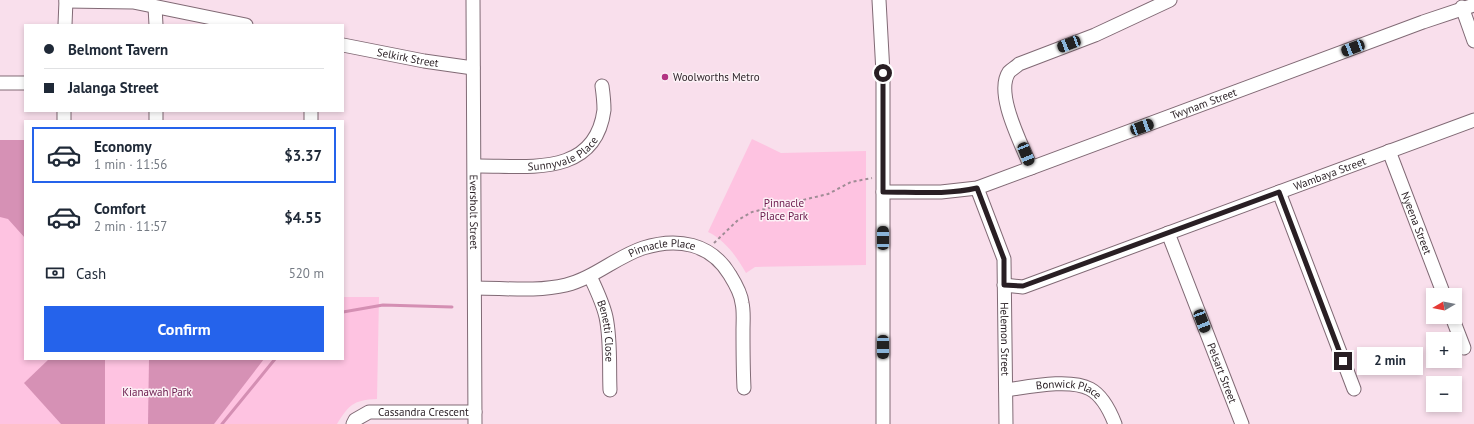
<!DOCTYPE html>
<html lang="en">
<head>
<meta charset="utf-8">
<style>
	:root { --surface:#fff; --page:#f2f2f3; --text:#1f2937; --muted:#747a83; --line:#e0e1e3; --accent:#2563eb }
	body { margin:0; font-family:"PT Sans",sans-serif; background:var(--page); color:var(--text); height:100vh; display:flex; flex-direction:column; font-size:15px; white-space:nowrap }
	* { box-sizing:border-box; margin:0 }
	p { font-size:13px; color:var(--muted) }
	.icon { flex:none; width:22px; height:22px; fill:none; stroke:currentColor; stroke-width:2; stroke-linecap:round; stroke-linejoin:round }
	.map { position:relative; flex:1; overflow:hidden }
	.side { position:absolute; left:24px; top:120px; width:320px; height:240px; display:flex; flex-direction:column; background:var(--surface); border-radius:0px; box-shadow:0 2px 6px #0003 }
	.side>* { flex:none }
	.hud { position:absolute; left:24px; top:24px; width:320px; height:88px; border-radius:0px; box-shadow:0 2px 6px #0003; display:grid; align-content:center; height:88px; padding:0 20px; background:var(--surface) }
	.needle { width:26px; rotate:260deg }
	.controls { position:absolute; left:1426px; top:288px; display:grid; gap:8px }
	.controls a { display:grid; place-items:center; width:36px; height:36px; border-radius:0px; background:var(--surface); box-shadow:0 2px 6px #0003; font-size:20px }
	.end { position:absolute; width:18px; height:18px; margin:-9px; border:5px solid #291f24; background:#fff; box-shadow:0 0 0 2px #fff }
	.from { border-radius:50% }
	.bubble { position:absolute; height:28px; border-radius:0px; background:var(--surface); box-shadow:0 2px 6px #0003; font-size:13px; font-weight:600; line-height:28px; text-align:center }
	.car { position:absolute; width:12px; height:24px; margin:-12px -6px; border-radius:5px; box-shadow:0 0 3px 1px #0007; background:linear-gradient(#222 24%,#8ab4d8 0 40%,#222 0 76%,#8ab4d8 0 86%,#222 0) }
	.hud b { display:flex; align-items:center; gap:14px; height:38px; font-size:15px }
	.hud b+b { border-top:1px solid var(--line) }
	.hud i { width:10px; height:10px; background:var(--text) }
	ul { padding:7px 0 0; list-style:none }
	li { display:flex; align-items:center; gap:12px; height:56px; margin:0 8px 6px; padding:0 12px; border:2px solid transparent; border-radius:0px }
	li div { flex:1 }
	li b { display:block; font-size:15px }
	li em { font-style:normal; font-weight:600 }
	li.on { border-color:var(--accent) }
	li>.icon { width:36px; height:36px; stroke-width:1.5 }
	.pay { display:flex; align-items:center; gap:10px; height:44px; padding:0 20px; font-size:15px }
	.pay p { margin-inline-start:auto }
	.cta { display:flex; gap:8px; margin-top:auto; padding:8px 20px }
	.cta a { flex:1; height:46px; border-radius:0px; background:var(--accent); color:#fff; font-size:16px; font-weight:600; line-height:46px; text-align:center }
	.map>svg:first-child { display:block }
	.green { fill:#fec3e1 }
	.forest { fill:#d691b5 }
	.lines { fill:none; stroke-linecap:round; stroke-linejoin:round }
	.stream { stroke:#d48fb3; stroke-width:3 }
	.minor-casing { stroke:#816a75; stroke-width:15 }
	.path { stroke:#9f8c95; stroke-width:2; stroke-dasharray:3 3; stroke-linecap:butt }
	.minor { stroke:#fff; stroke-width:13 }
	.route { stroke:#291f24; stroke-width:5 }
	.poi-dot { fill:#b33483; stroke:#fcf1f6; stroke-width:1.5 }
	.labels { text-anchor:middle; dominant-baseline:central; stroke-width:3; stroke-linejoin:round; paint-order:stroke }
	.street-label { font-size:11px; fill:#291f24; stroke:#fcf1f6 }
	.poi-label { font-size:11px; fill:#291f24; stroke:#fcf1f6; text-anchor:start }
	.park-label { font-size:11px; fill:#6a1a4c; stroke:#fcf1f6 }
</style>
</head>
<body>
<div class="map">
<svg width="1474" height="424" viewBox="0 0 1474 424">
	<rect width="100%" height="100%" fill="#f9dfec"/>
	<g class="green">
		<path d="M752,139L781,153L866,151V265L755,267L746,273C737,257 725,240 708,232Z"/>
		<path d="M0,140H25V359H343V297H379L377,399C353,400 349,405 337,424H0Z"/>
	</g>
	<g class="forest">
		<path d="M0,140H25V238L8,219L0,217Z"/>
		<path d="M49,359H105V424H61L24,383Z"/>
		<path d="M149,359H264L214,424H148Z"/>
	</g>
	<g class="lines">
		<g class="stream">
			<path d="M343,312L383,305L452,307"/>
			<path d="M222,424L275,359"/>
		</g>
		<defs>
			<g id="minor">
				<path id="s1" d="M473,0L475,424"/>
				<path d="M879,0L883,73V424"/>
				<path d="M66,1L133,2L246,25"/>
				<path d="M155,7L156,25"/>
				<path d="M1462,7L1474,41"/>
				<path d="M65,25L66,0"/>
				<path id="s2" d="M343,45L424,61L473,68"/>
				<path d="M0,83H25"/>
				<path d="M64,111V121"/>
				<path d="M156,111V121"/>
				<path d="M311,111V121"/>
				<path id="s3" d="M1389,151L1444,295"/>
				<path id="s4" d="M475,166C525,165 595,179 604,110C604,102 603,93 602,86"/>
				<path d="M1031,168C1023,146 994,94 1009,72C1012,69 1016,67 1019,64L1095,35L1170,0"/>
				<path id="s5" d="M977,188L1004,259L1006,424"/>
				<path id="s6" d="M883,192H941L977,188L1423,22L1474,5"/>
				<path d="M1279,192L1354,389"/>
				<path id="s7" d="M1168,233L1242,424"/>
				<path id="s8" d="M590,276C596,289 603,303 606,317C611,341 609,366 610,390"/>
				<path id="s9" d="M1004,285L1023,287L1474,120"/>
				<path id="s10" d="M475,288C505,288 537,292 566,285C594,278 616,257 643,248C677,237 711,243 730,275C735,283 741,293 742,303C744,311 743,321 743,330C743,349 743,368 744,388"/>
				<path d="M1452,317L1464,348"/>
				<path id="s11" d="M1006,390C1028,387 1070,378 1090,389C1103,396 1110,411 1115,424"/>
				<path id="s12" d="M353,424L355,420L369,412H475"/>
			</g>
		</defs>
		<use href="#minor" class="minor-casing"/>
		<path class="path" d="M714,243L738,220L752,212L828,194L851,182L872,178"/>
		<use href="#minor" class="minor"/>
	</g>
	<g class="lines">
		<path class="route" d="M883,73V192C914,192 947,195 977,188L1004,259V285L1023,286L1279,192L1343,361"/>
	</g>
	<circle class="poi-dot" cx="665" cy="77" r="4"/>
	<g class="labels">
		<g class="street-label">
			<text stroke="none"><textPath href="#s2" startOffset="66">Selkirk Street</textPath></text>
			<text stroke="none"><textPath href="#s6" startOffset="336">Twynam Street</textPath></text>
			<text stroke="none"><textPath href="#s4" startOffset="91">Sunnyvale Place</textPath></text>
			<text stroke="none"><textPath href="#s9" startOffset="346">Wambaya Street</textPath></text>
			<text stroke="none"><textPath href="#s1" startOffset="212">Eversholt Street</textPath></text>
			<text stroke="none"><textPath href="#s3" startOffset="77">Nyeena Street</textPath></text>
			<text stroke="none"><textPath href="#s10" startOffset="196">Pinnacle Place</textPath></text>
			<text stroke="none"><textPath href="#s8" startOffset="58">Benetti Close</textPath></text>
			<text stroke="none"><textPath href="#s5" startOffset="156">Helemon Street</textPath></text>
			<text stroke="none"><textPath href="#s7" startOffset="150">Pelsart Street</textPath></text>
			<text stroke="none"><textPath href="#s11" startOffset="64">Bonwick Place</textPath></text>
			<text stroke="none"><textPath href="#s12" startOffset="75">Cassandra Crescent</textPath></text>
		</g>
		<g class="poi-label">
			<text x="673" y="77">Woolworths Metro</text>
		</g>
		<g class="park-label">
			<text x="784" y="203">Pinnacle<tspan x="784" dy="13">Place Park</tspan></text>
			<text x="157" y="392">Kianawah Park</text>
		</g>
	</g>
</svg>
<div class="controls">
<a><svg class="needle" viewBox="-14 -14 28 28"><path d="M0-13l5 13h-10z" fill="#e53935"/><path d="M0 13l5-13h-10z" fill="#747a83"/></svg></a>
<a>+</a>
<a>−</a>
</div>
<i class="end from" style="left:883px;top:73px"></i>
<i class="end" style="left:1343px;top:361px"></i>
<div class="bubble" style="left:1357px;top:347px;width:66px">2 min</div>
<i class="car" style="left:1069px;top:44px;rotate:249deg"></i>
<i class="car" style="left:1353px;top:48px;rotate:249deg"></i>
<i class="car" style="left:1142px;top:127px;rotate:70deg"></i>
<i class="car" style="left:1026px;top:154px;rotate:158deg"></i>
<i class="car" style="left:883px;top:238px;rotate:0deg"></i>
<i class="car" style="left:1202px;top:321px;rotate:159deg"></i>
<i class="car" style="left:883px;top:347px;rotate:180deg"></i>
<div class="hud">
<b><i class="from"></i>Belmont Tavern</b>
<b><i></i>Jalanga Street</b>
</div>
<section class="side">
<ul>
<li class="on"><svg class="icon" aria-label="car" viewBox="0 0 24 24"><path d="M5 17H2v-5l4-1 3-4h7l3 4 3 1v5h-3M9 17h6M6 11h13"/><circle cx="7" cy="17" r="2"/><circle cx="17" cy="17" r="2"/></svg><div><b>Economy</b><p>1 min · 11:56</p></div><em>$3.37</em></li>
<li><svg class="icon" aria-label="car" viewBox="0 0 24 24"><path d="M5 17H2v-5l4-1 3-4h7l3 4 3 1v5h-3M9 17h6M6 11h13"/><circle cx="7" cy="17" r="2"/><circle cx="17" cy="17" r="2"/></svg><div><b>Comfort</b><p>2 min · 11:57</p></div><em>$4.55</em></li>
</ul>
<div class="pay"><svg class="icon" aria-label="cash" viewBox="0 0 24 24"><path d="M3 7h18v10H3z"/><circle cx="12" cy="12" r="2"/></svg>Cash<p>520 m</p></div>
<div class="cta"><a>Confirm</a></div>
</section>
</div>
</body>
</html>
